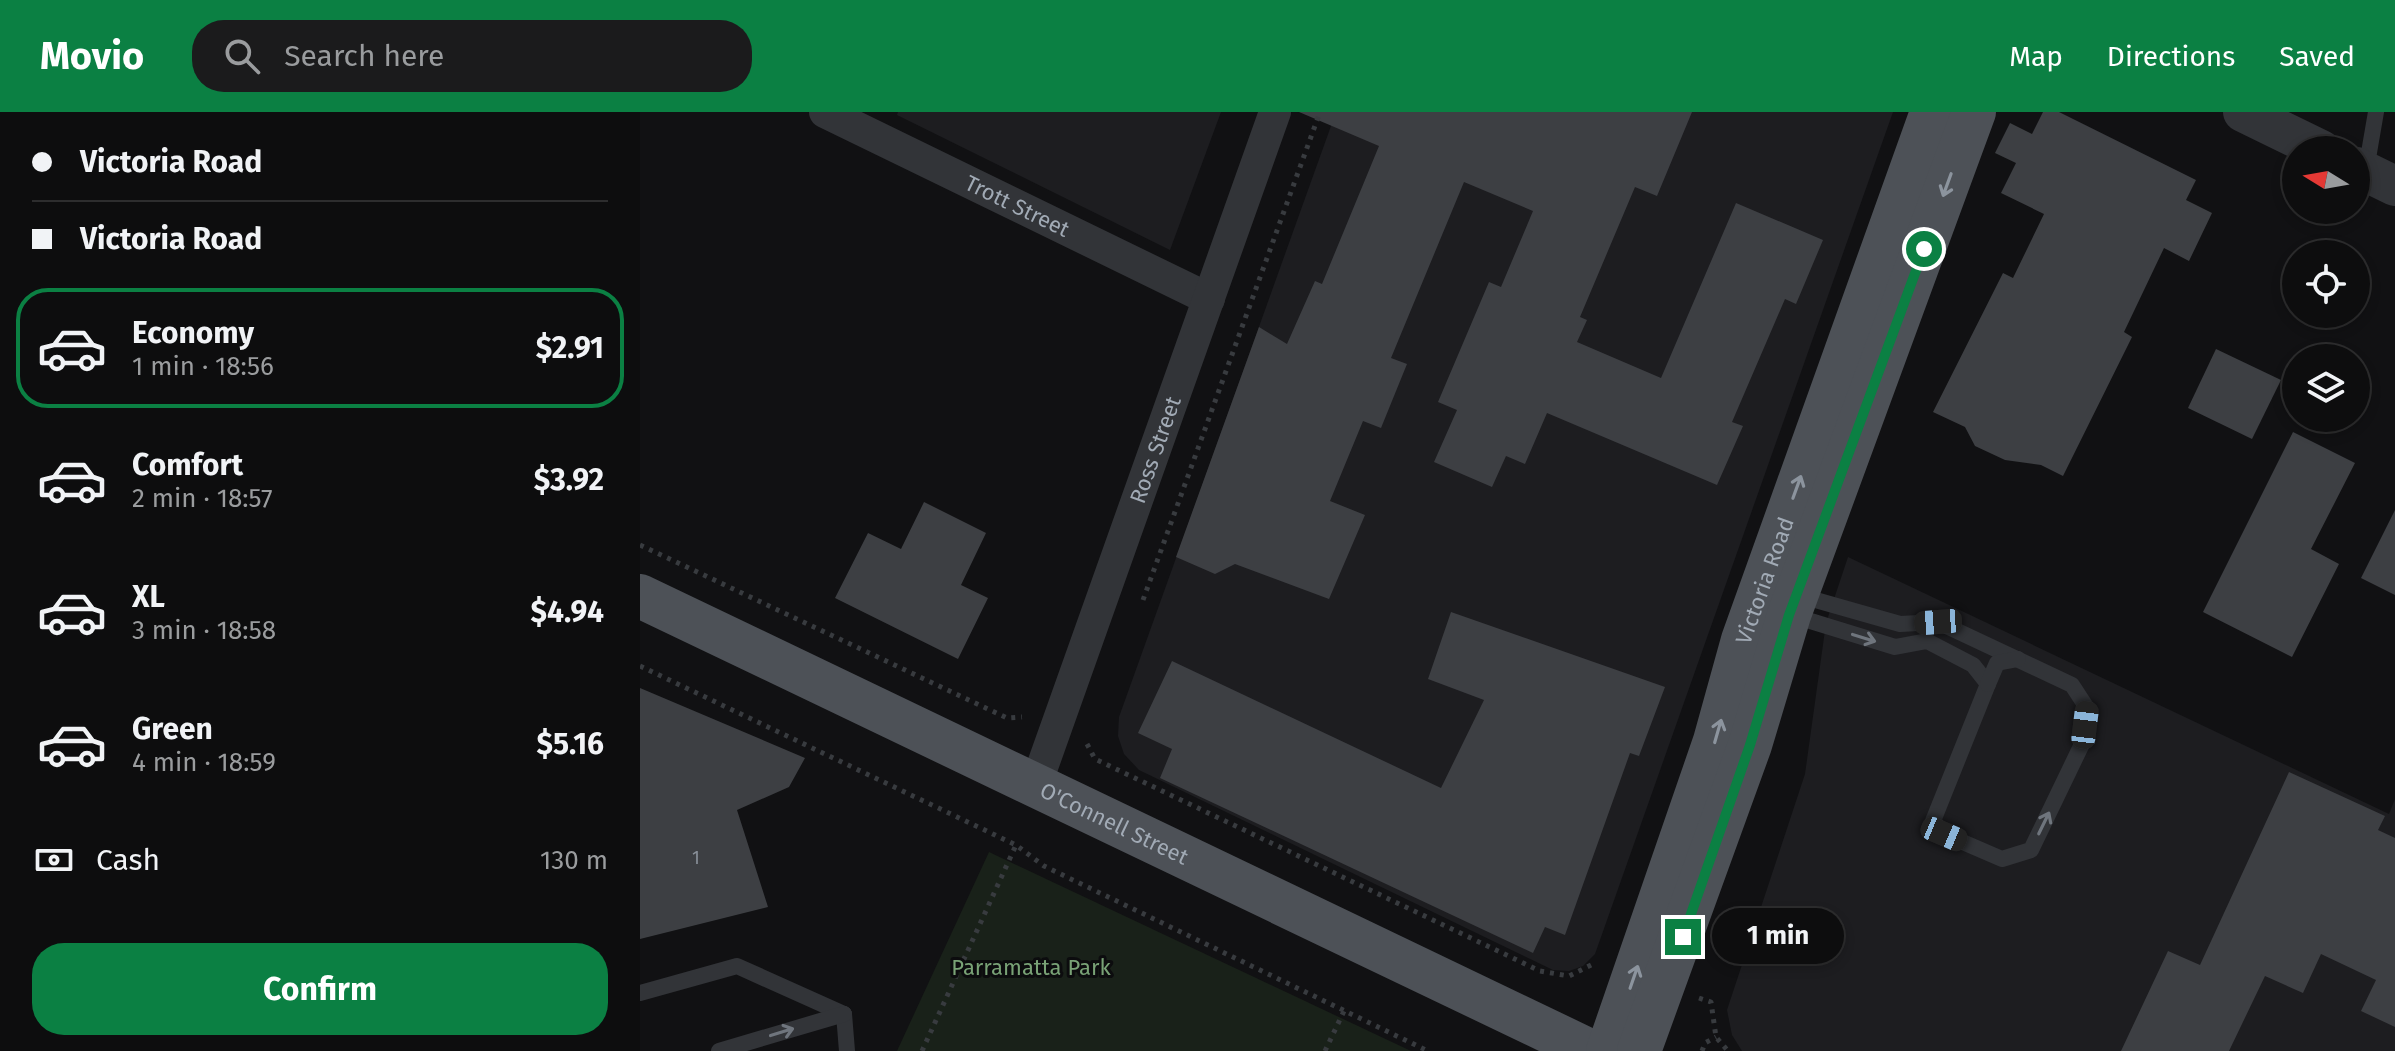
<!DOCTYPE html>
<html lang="en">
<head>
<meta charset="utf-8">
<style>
	:root { --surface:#0d0d0e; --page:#1b1b1c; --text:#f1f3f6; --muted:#9a9c9e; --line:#2d2d2e; --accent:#0b8043 }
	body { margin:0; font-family:"Fira Sans",sans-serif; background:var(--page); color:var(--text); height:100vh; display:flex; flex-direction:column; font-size:30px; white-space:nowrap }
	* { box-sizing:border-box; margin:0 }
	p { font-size:26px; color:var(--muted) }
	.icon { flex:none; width:44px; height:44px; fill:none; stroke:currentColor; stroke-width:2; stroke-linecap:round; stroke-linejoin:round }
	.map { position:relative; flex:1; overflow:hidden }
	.side { display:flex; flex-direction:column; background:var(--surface); width:640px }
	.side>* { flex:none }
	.hud { display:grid; align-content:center; height:176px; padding:0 32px; background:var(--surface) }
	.needle { width:52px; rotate:281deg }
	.tools { position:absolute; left:1642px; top:24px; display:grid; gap:16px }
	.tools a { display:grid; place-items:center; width:88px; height:88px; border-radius:50%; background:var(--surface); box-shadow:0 4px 12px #0003,0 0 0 2px var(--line); font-size:40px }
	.end { position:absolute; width:36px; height:36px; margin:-18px; border:10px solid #0b8043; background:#fff; box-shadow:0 0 0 4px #fff }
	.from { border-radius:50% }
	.bubble { position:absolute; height:56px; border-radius:28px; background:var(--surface); box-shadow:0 4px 12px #0003,0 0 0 2px var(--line); font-size:26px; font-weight:700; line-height:56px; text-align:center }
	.car { position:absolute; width:24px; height:48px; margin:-24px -12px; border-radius:10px; box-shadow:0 0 6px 2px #0007; background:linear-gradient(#222 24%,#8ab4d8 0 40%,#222 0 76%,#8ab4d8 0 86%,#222 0) }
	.hud b { display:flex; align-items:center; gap:28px; height:76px; font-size:30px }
	.hud b+b { border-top:2px solid var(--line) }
	.hud i { width:20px; height:20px; background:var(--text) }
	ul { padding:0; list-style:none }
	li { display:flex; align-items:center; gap:24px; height:120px; margin:0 16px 12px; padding:0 16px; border:4px solid transparent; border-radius:32px }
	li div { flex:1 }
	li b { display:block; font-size:30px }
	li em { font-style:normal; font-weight:700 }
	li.on { border-color:var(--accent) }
	li>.icon { width:72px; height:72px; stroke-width:1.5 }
	.pay { display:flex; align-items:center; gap:20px; height:88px; padding:0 32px; font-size:30px }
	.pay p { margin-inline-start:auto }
	.primary-button { display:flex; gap:16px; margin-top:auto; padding:16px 32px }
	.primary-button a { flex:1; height:92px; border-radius:32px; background:var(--accent); color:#fff; font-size:32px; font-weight:700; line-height:92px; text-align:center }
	header { display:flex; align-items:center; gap:48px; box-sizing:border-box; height:112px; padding:0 40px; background:var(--accent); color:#fff }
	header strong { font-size:38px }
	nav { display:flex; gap:44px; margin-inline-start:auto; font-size:28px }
	.search { width:560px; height:72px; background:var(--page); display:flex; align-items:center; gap:20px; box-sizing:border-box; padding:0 28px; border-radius:32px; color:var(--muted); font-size:30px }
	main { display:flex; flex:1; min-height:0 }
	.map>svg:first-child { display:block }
	.built { fill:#1d1d20 }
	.green { fill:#192119 }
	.building { fill:#3d3f43 }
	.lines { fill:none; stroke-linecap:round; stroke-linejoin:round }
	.path { stroke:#383b3f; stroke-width:5; stroke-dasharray:4 6; stroke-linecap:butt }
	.service { stroke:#323438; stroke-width:16 }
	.minor { stroke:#323438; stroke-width:32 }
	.tertiary { stroke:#323438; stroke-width:40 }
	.primary { stroke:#4d5157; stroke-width:44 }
	.oneway { stroke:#8c949e }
	.oneway2 { stroke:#6f757d }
	.route { stroke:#0b8043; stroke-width:10 }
	.labels { text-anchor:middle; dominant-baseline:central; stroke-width:6; stroke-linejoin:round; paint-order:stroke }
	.number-label { font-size:18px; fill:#888f98 }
	.street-label { font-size:22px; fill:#a1aab5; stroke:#0c0c0e }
	.park-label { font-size:22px; fill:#79a276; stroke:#0c0c0e }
</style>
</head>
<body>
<header>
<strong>Movio</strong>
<div class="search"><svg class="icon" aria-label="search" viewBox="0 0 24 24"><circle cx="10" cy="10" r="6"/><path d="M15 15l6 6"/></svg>Search here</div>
<nav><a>Map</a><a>Directions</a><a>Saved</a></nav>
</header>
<main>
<section class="side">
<div class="hud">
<b><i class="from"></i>Victoria Road</b>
<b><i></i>Victoria Road</b>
</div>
<ul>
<li class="on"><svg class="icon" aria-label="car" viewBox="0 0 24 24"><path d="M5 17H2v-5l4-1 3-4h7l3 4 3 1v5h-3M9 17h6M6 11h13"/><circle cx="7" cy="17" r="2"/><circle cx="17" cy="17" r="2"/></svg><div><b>Economy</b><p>1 min · 18:56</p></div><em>$2.91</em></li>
<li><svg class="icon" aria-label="car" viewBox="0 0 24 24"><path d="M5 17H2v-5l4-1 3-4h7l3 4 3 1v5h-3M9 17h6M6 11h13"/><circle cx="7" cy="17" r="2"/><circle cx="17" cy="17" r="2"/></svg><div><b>Comfort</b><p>2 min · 18:57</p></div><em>$3.92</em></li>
<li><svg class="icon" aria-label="car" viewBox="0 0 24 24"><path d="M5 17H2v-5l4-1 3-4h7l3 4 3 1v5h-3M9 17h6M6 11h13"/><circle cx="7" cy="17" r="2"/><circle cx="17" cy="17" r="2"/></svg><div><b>XL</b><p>3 min · 18:58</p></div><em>$4.94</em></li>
<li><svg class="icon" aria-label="car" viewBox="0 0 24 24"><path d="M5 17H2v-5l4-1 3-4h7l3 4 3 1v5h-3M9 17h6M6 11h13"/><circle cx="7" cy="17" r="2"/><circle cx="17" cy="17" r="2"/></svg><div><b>Green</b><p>4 min · 18:59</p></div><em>$5.16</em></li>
</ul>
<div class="pay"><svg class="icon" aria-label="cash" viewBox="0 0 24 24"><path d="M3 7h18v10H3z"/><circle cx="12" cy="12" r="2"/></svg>Cash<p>130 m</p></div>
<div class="primary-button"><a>Confirm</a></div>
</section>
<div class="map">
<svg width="1755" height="939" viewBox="0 0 1755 939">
	<rect width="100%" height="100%" fill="#111113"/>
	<g class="built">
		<path d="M258,0H581L530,138L257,3Z"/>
		<path d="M696,0H1253L955,842L943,854L929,859L913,858L499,658L484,642L478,624L479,605Z"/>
		<path d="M1208,445L1749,702L1755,687V939H1102L1092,923L1087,898L1165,662L1186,511Z"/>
	</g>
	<path class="green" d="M349,740L771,939H257Z"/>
	<g class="building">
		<path d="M659,0H1052L1017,84L995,75L940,205L947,208L937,230L1021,266L1096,91L1183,128L1156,192L1145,187L1092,310L1103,314L1077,373L907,301L885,352L866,344L852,375L794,350L817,298L798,290L849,170L861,175L893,99L824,70L751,246L767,252L741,316L723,309L690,389L725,403L689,487L595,452L575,462L536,445L619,215L647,232L675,169L682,172L739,34Z"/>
		<path d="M1403,0H1419L1556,68L1546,88L1572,101L1549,149L1524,136L1484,220L1492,225L1423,364L1401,353L1365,348L1335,334L1325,315L1293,300L1363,161L1373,166L1404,102L1361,81L1376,51L1355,41L1370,11L1392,22Z"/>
		<path d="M1576,237L1641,268L1612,327L1548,296Z"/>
		<path d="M1653,320L1715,351L1671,437L1699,452L1652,545L1563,500Z"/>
		<path d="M284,390L346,421L321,473L348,486L318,547L195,486L228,421L261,437Z"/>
		<path d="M1755,398V483L1721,466Z"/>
		<path d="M811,500L1025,575L999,644L990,641L925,823L905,815L893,841L520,666L532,637L498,621L532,549L801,676L844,588L788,567Z"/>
		<path d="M0,576L165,646L149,675L97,698L128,795L0,827Z"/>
		<path d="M1649,660L1745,704L1738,718L1755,726V915L1721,899L1736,868L1681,842L1663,881L1625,864L1589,939H1481L1528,839L1560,853Z"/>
	</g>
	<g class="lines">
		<g class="path">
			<path d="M0,433L367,606L382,605"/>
			<path d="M503,488L680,0"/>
			<path d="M0,554L376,733L404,754L788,939"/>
			<path d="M447,632L455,647L900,859L929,864L955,851"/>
			<path d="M1059,886L1071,890L1076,925L1088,939"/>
			<path d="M282,939L376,733"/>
			<path d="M685,939L704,899"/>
			<path d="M1062,939L1065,931L1076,925"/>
		</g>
		<g class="service">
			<path d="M1726,58L1736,0"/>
			<path d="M1151,503L1255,535L1287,529L1333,553L1348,572L1293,709L1304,722L1362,747L1391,738L1443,630L1447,596L1432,573L1298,510L1260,512L1158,483"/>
			<path d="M1348,572L1357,551L1378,547"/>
			<path d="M0,881L97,854L204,902"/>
			<path d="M204,902L207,939"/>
			<path d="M79,939L204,902"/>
		</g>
		<g class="minor">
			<path id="s1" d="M185,0L569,187"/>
			<path id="s2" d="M395,675L635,0"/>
		</g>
		<g class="tertiary">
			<path d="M1603,0L1681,38"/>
			<path d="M1716,55L1755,74"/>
		</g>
		<g class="primary">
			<path id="s3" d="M0,484L950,939"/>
			<path id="s4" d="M968,939L1075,629L1103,528L1292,0"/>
			<path d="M999,939L1110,633L1149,503L1334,0"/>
		</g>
	</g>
	<defs><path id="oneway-shaft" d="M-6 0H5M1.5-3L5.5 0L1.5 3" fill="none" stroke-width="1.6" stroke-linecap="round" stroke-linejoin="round" transform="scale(2)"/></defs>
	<g class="oneway">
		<use href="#oneway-shaft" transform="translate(1307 73) rotate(110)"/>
		<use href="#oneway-shaft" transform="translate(1157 375) rotate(-70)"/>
		<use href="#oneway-shaft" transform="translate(1078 619) rotate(-74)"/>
		<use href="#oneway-shaft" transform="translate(994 865) rotate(-71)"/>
	</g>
	<g class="oneway2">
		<use href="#oneway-shaft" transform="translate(1224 526) rotate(17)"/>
		<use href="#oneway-shaft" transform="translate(1404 711) rotate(-64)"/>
		<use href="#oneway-shaft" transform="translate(142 920) rotate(-17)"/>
	</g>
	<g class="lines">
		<path class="route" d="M1043,825L1110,633L1149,503L1284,137"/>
	</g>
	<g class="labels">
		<g class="number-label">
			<text x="56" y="746">1</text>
		</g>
		<g class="street-label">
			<text stroke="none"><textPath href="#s1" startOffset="214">Trott Street</textPath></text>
			<text stroke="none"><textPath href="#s2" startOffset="358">Ross Street</textPath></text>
			<text stroke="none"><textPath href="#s4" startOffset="496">Victoria Road</textPath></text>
			<text stroke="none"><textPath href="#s3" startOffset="526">O'Connell Street</textPath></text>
		</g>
		<g class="park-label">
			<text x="391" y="855">Parramatta Park</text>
		</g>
	</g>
</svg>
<div class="tools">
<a><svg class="needle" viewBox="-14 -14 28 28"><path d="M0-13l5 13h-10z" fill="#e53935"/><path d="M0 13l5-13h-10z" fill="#9a9c9e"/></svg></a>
<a><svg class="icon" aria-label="locate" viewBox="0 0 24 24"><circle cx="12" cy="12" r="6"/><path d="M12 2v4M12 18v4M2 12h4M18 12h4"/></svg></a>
<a><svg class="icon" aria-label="layers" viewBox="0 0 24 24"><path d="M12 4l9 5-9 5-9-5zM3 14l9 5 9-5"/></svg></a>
</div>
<i class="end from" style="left:1284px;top:137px"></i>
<i class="end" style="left:1043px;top:825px"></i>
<div class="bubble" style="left:1072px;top:796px;width:132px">1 min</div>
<i class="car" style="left:1298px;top:510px;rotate:266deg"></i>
<i class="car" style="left:1445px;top:613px;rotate:7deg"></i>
<i class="car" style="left:1304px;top:722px;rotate:113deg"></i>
</div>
</main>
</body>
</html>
